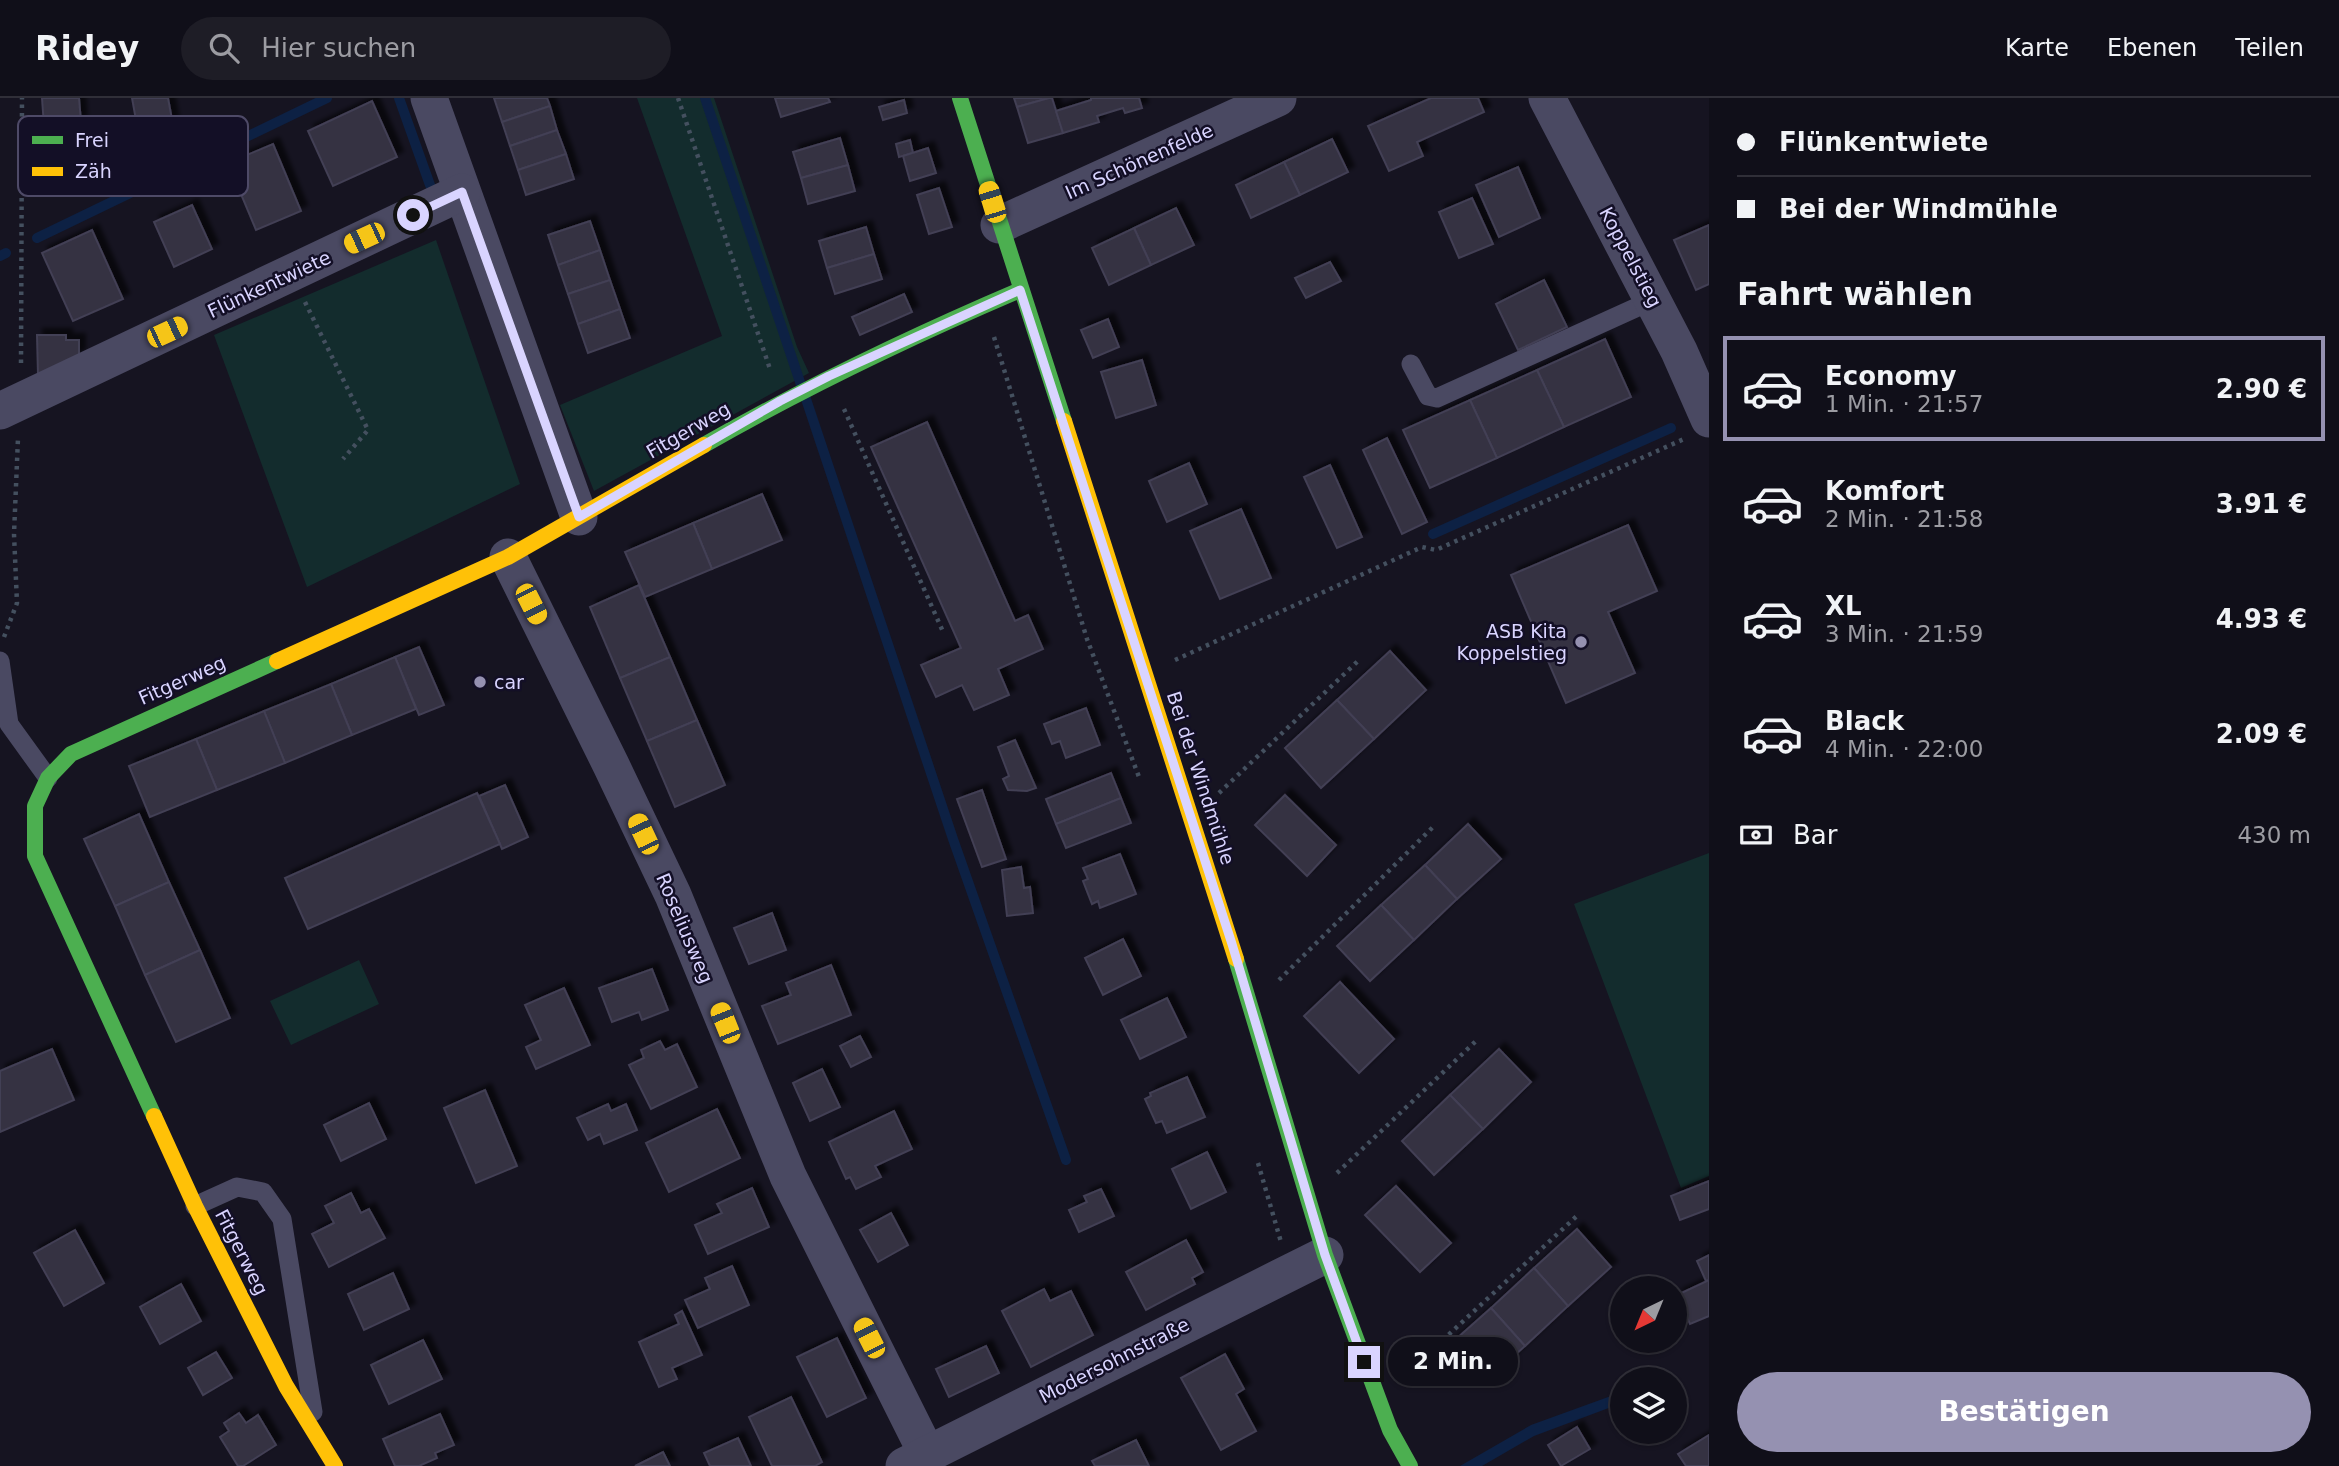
<!DOCTYPE html>
<html lang="de">
<head>
<meta charset="utf-8">
<style>
	:root { --surface:#100f19; --page:#1e1d26; --text:#f1f3f6; --muted:#9c9ca2; --line:#302f38; --accent:#9591b1 }
	body { margin:0; font-family:"DejaVu Sans",sans-serif; background:var(--page); color:var(--text); height:100vh; display:flex; flex-direction:column; font-size:26px; white-space:nowrap }
	* { box-sizing:border-box; margin:0 }
	p { font-size:23px; color:var(--muted) }
	.icon { flex:none; width:38px; height:38px; fill:none; stroke:currentColor; stroke-width:2; stroke-linecap:round; stroke-linejoin:round }
	.map { position:relative; flex:1; overflow:hidden }
	.drawer { display:flex; flex-direction:column; background:var(--surface); width:630px }
	.drawer>* { flex:none }
	.top-card { display:grid; align-content:center; height:154px; padding:0 28px; background:var(--surface) }
	.needle { width:46px; rotate:223deg }
	.tools { position:absolute; left:1610px; top:1178px; display:grid; gap:14px }
	.tools a { display:grid; place-items:center; width:77px; height:77px; border-radius:50%; background:var(--surface); box-shadow:0 2px 5px #0004,0 0 0 2px var(--line); font-size:35px }
	.end { position:absolute; width:32px; height:32px; margin:-16px; border:9px solid #d9d4ff; background:#111; box-shadow:0 0 0 4px #111 }
	.from { border-radius:50% }
	.bubble { position:absolute; height:49px; border-radius:24px; background:var(--surface); box-shadow:0 2px 5px #0004,0 0 0 2px var(--line); font-size:23px; font-weight:600; line-height:49px; text-align:center }
	.car { position:absolute; width:21px; height:42px; margin:-21px -10px; border-radius:9px; box-shadow:0 0 5px 2px #0007; background:linear-gradient(#f5c518 24%,#345 0 40%,#f5c518 0 76%,#345 0 86%,#f5c518 0) }
	.top-card b { display:flex; align-items:center; gap:24px; height:66px; font-size:26px }
	.top-card b+b { border-top:2px solid var(--line) }
	.top-card i { width:18px; height:18px; background:var(--text) }
	ul { padding:0; list-style:none }
	li { display:flex; align-items:center; gap:21px; height:105px; margin:0 14px 10px; padding:0 14px; border:4px solid transparent; border-radius:0px }
	li div { flex:1 }
	li b { display:block; font-size:26px }
	li em { font-style:normal; font-weight:600 }
	li.selected { border-color:var(--accent) }
	li>.icon { width:63px; height:63px; stroke-width:1.5 }
	h2 { padding:0 28px; font-size:32px; line-height:84px }
	.pay { display:flex; align-items:center; gap:18px; height:77px; padding:0 28px; font-size:26px }
	.pay p { margin-inline-start:auto }
	.button { display:flex; gap:14px; margin-top:auto; padding:14px 28px }
	.button a { flex:1; height:80px; border-radius:42px; background:var(--accent); color:#fff; font-size:28px; font-weight:600; line-height:80px; text-align:center }
	header { display:flex; align-items:center; gap:42px; box-sizing:border-box; height:98px; padding:0 35px; background:var(--surface); border-bottom:2px solid var(--line) }
	header strong { font-size:33px }
	nav { display:flex; gap:38px; margin-inline-start:auto; font-size:24px }
	.search { width:490px; height:63px; background:var(--page); display:flex; align-items:center; gap:18px; box-sizing:border-box; padding:0 24px; border-radius:38px; color:var(--muted); font-size:26px }
	main { display:flex; flex:1; min-height:0 }
	.map>svg:first-child { display:block }
	.green { fill:#132c2d }
	.water { fill:#0d2144 }
	.lines { fill:none; stroke-linecap:round; stroke-linejoin:round }
	.stream { stroke:#0d2144; stroke-width:10 }
	.building { fill:#343243; stroke:#433f54; stroke-width:2; filter:url(#shadow) }
	.path { stroke:#44505f; stroke-width:4.5; stroke-dasharray:3.5 5; stroke-linecap:butt }
	.lane { stroke:#4a4962; stroke-width:19 }
	.street { stroke:#4a4962; stroke-width:37 }
	.fast { stroke:#4caf50; stroke-width:16 }
	.slow { stroke:#ffc107; stroke-width:16 }
	.route { stroke:#d9d4ff; stroke-width:9 }
	.poi-dot { fill:#9591b1; stroke:#130f26; stroke-width:2.5 }
	.labels { text-anchor:middle; dominant-baseline:central; stroke-width:5; stroke-linejoin:round; paint-order:stroke }
	.street-label { font-size:19px; fill:#d9d4ff; stroke:#130f26 }
	.poi-label { font-size:19px; fill:#d9d4ff; stroke:#130f26; text-anchor:end }
	.key { fill:#130f26; stroke:#4e4a67; stroke-width:2 }
	.key-label { font-size:19px; fill:#d9d4ff }
</style>
</head>
<body>
<header>
<strong>Ridey</strong>
<div class="search"><svg class="icon" aria-label="search" viewBox="0 0 24 24"><circle cx="10" cy="10" r="6"/><path d="M15 15l6 6"/></svg>Hier suchen</div>
<nav><a>Karte</a><a>Ebenen</a><a>Teilen</a></nav>
</header>
<main>
<div class="map">
<svg width="1709" height="1368" viewBox="0 0 1709 1368">
	<defs>
		<filter id="shadow"><feDropShadow dx="6" dy="-6" stdDeviation="2" flood-color="#0009"/></filter>
	</defs>
	<rect width="100%" height="100%" fill="#161421"/>
	<g class="green">
		<path d="M637,0H714L797,249L809,275L594,393L560,307L722,238Z"/>
		<path d="M436,142L520,386L307,489L214,237Z"/>
		<path d="M1709,755V1078L1681,1090L1574,806Z"/>
		<path d="M359,862L379,906L291,947L270,903Z"/>
	</g>
	<path class="water" d="M1622,1294V1305L1534,1338L1482,1368H1460L1531,1327Z"/>
	<g class="lines">
		<g class="stream">
			<path d="M399,0L430,87"/>
			<path d="M705,0L801,287"/>
			<path d="M37,140L327,0"/>
			<path d="M0,158L6,155"/>
			<path d="M806,301L953,741L1066,1062"/>
			<path d="M1433,436L1671,330"/>
		</g>
	</g>
	<g class="building">
		<path d="M42,0H79L81,24L44,28Z"/>
		<path d="M132,0H168L173,27L138,33Z"/>
		<path d="M494,0H547L550,8L502,24Z"/>
		<path d="M775,0H828L830,4L781,19Z"/>
		<path d="M1014,0H1049L1017,9Z"/>
		<path d="M1049,0H1052L1063,35L1028,45L1017,9Z"/>
		<path d="M1091,0H1139L1142,10L1125,15L1123,10L1097,18L1099,24L1063,35L1056,13L1091,2Z"/>
		<path d="M1431,0H1478L1484,14L1417,44L1423,58L1389,73L1368,28Z"/>
		<path d="M904,2L907,15L883,22L879,9Z"/>
		<path d="M372,3L397,59L333,88L308,33Z"/>
		<path d="M550,8L557,32L510,48L502,24Z"/>
		<path d="M557,32L566,56L518,72L510,48Z"/>
		<path d="M840,40L848,67L801,80L793,54Z"/>
		<path d="M1332,41L1348,74L1300,97L1284,64Z"/>
		<path d="M910,42L913,55L899,59L896,46Z"/>
		<path d="M273,46L301,113L256,132L228,65Z"/>
		<path d="M928,50L936,75L910,83L903,58Z"/>
		<path d="M566,56L574,81L526,97L518,72Z"/>
		<path d="M1284,64L1300,97L1251,120L1236,87Z"/>
		<path d="M848,67L855,93L808,106L801,80Z"/>
		<path d="M1518,69L1540,120L1499,139L1476,87Z"/>
		<path d="M939,90L952,129L929,136L917,97Z"/>
		<path d="M1472,100L1493,146L1459,160L1439,114Z"/>
		<path d="M192,107L212,151L174,169L154,124Z"/>
		<path d="M1176,110L1194,147L1151,167L1134,130Z"/>
		<path d="M590,123L600,152L558,167L548,137Z"/>
		<path d="M1709,127V186L1696,192L1674,142Z"/>
		<path d="M866,129L874,156L827,170L819,143Z"/>
		<path d="M1134,130L1151,167L1109,187L1092,150Z"/>
		<path d="M92,132L123,201L73,223L42,155Z"/>
		<path d="M600,152L610,182L568,196L558,167Z"/>
		<path d="M874,156L882,181L835,196L827,170Z"/>
		<path d="M1330,164L1341,183L1306,200L1295,180Z"/>
		<path d="M610,182L620,211L578,226L568,196Z"/>
		<path d="M1544,182L1567,229L1518,252L1496,206Z"/>
		<path d="M904,196L912,214L860,237L852,219Z"/>
		<path d="M620,211L630,240L588,255L578,226Z"/>
		<path d="M1108,221L1119,249L1093,260L1081,232Z"/>
		<path d="M37,237H66V242H79V257L38,277Z"/>
		<path d="M1605,241L1631,299L1564,329L1537,272Z"/>
		<path d="M1142,262L1156,307L1116,320L1101,274Z"/>
		<path d="M1537,272L1564,329L1497,360L1470,302Z"/>
		<path d="M1470,302L1497,360L1430,390L1403,332Z"/>
		<path d="M927,324L1015,523L1028,517L1043,551L998,571L1009,597L974,612L962,587L936,599L921,567L961,550L871,349Z"/>
		<path d="M1387,340L1427,424L1402,436L1363,352Z"/>
		<path d="M1189,365L1207,406L1167,424L1149,383Z"/>
		<path d="M1330,367L1362,439L1337,450L1304,379Z"/>
		<path d="M762,396L782,442L712,471L693,425Z"/>
		<path d="M1241,411L1271,480L1220,501L1190,433Z"/>
		<path d="M693,425L712,471L645,499L625,454Z"/>
		<path d="M1628,427L1657,493L1608,514L1635,575L1566,605L1511,477Z"/>
		<path d="M639,487L670,559L620,580L590,509Z"/>
		<path d="M419,549L444,607L419,617L395,559Z"/>
		<path d="M1390,553L1426,592L1374,641L1337,602Z"/>
		<path d="M395,559L416,611L352,637L331,586Z"/>
		<path d="M670,559L697,622L647,643L620,580Z"/>
		<path d="M331,586L352,637L285,665L264,613Z"/>
		<path d="M1337,602L1374,641L1321,690L1285,650Z"/>
		<path d="M1086,610L1100,647L1066,660L1060,643L1052,646L1044,626Z"/>
		<path d="M264,613L285,665L217,692L196,641Z"/>
		<path d="M697,622L725,687L675,709L647,643Z"/>
		<path d="M196,641L217,692L150,719L129,668Z"/>
		<path d="M1015,642L1036,690L1027,693L1008,692L1003,681L1009,678L998,649Z"/>
		<path d="M1111,675L1121,700L1056,726L1046,701Z"/>
		<path d="M505,687L528,739L502,751L479,698Z"/>
		<path d="M982,692L1006,761L982,769L957,701Z"/>
		<path d="M477,695L500,746L308,831L285,780Z"/>
		<path d="M1285,697L1336,747L1307,778L1255,727Z"/>
		<path d="M1121,700L1131,725L1066,750L1056,726Z"/>
		<path d="M139,716L169,784L115,808L84,741Z"/>
		<path d="M1468,726L1501,761L1457,801L1425,767Z"/>
		<path d="M1120,756L1136,796L1100,810L1098,803L1092,806L1083,783L1088,781L1083,770Z"/>
		<path d="M1425,767L1457,801L1414,842L1381,807Z"/>
		<path d="M1021,769L1024,790L1030,789L1033,815L1007,818L1002,772Z"/>
		<path d="M169,784L200,852L145,877L115,808Z"/>
		<path d="M1381,807L1414,842L1370,883L1337,848Z"/>
		<path d="M772,815L786,852L749,866L734,830Z"/>
		<path d="M1123,841L1141,878L1103,897L1085,860Z"/>
		<path d="M200,852L230,920L176,944L145,877Z"/>
		<path d="M831,867L851,917L778,946L762,908L791,897L786,885Z"/>
		<path d="M652,871L668,912L642,922L639,914L612,924L599,890Z"/>
		<path d="M1340,884L1394,941L1359,975L1304,918Z"/>
		<path d="M564,890L590,947L536,971L526,949L541,942L525,907Z"/>
		<path d="M1167,900L1186,939L1140,961L1121,922Z"/>
		<path d="M860,938L871,959L851,969L840,948Z"/>
		<path d="M660,943L665,952L677,946L697,989L651,1011L629,967L644,960L641,952Z"/>
		<path d="M52,951L74,1002L0,1034V973Z"/>
		<path d="M1499,951L1531,984L1483,1031L1450,997Z"/>
		<path d="M822,971L840,1009L810,1023L793,985Z"/>
		<path d="M1187,979L1205,1019L1167,1035L1162,1023L1156,1025L1145,1001L1151,998L1150,995Z"/>
		<path d="M485,992L517,1068L476,1085L444,1010Z"/>
		<path d="M1450,997L1483,1031L1434,1077L1402,1043Z"/>
		<path d="M369,1005L386,1041L341,1063L324,1027Z"/>
		<path d="M608,1006L611,1013L626,1006L637,1032L604,1046L600,1036L588,1042L577,1020Z"/>
		<path d="M717,1011L740,1060L669,1094L646,1045Z"/>
		<path d="M894,1013L912,1051L875,1068L881,1079L856,1091L850,1079L846,1081L829,1044Z"/>
		<path d="M1207,1054L1226,1094L1191,1111L1172,1071Z"/>
		<path d="M1709,1083V1111L1680,1122L1671,1098Z"/>
		<path d="M1396,1088L1451,1145L1420,1174L1365,1117Z"/>
		<path d="M752,1090L769,1129L708,1156L695,1127L722,1115L717,1106Z"/>
		<path d="M1101,1091L1114,1118L1079,1134L1069,1112L1087,1104L1084,1098Z"/>
		<path d="M351,1095L361,1115L369,1111L385,1140L329,1169L312,1136L334,1125L325,1108Z"/>
		<path d="M891,1115L908,1147L878,1164L860,1132Z"/>
		<path d="M1577,1131L1611,1169L1568,1208L1534,1170Z"/>
		<path d="M75,1132L104,1185L64,1208L34,1155Z"/>
		<path d="M1186,1142L1203,1174L1192,1180L1195,1186L1146,1212L1126,1174Z"/>
		<path d="M1709,1157V1182L1706,1183L1697,1163Z"/>
		<path d="M732,1168L749,1207L698,1230L685,1202L710,1191L705,1180Z"/>
		<path d="M1534,1170L1568,1208L1525,1248L1491,1210Z"/>
		<path d="M393,1175L409,1211L364,1232L348,1196Z"/>
		<path d="M1709,1182V1218L1690,1226L1677,1197Z"/>
		<path d="M181,1186L201,1223L160,1246L140,1209Z"/>
		<path d="M1044,1191L1050,1203L1071,1193L1093,1237L1031,1269L1002,1213Z"/>
		<path d="M1491,1210L1525,1248L1482,1287L1447,1249Z"/>
		<path d="M682,1213L702,1257L672,1270L677,1281L659,1289L639,1244L679,1226L675,1217Z"/>
		<path d="M837,1240L866,1300L827,1319L797,1259Z"/>
		<path d="M423,1242L442,1281L389,1306L371,1267Z"/>
		<path d="M986,1248L999,1275L949,1299L936,1271Z"/>
		<path d="M216,1254L232,1280L203,1297L188,1270Z"/>
		<path d="M1225,1256L1244,1291L1236,1296L1256,1333L1221,1352L1181,1280Z"/>
		<path d="M791,1299L822,1364L815,1368H772L749,1319Z"/>
		<path d="M239,1315L246,1325L258,1317L276,1347L243,1368H238L220,1339L229,1333L224,1325Z"/>
		<path d="M440,1316L454,1347L435,1355L437,1360L419,1368H395L383,1341Z"/>
		<path d="M1577,1329L1590,1351L1561,1368L1548,1347Z"/>
		<path d="M1709,1337V1368H1686L1678,1356Z"/>
		<path d="M738,1340L751,1368H710L704,1355Z"/>
		<path d="M1136,1342L1149,1368H1095L1092,1363Z"/>
		<path d="M663,1354L670,1368H635Z"/>
	</g>
	<g class="lines">
		<g class="path">
			<path d="M678,0L770,271"/>
			<path d="M305,204L368,332L343,361"/>
			<path d="M994,239L1087,541L1139,679"/>
			<path d="M21,265L22,0"/>
			<path d="M844,311L944,536"/>
			<path d="M4,539L17,505L14,436L18,340"/>
			<path d="M1175,562L1422,449L1436,452L1684,341"/>
			<path d="M1219,695L1358,563"/>
			<path d="M1279,882L1435,727"/>
			<path d="M1258,1065L1281,1144"/>
			<path d="M1337,1075L1476,943"/>
			<path d="M1405,1277L1579,1116"/>
		</g>
		<g class="lane">
			<path d="M1411,266L1428,298L1437,300L1653,202"/>
			<path d="M0,563L9,626L48,680"/>
			<path d="M195,1108L237,1089L263,1094L282,1121L313,1314"/>
		</g>
		<g class="street">
			<path d="M429,0L579,419"/>
			<path d="M1547,0L1679,253L1709,321"/>
			<path d="M999,127L1278,0"/>
			<path d="M0,313L462,94"/>
			<path d="M508,459L611,667L673,797L788,1078L927,1356"/>
			<path d="M904,1368L1325,1157"/>
		</g>
		<g class="fast">
			<path d="M960,0L1064,323"/>
			<path d="M704,347C806,289 912,238 1020,192"/>
			<path d="M1236,861L1325,1157L1390,1332L1410,1368"/>
			<path d="M154,1018L35,758V708L48,680L71,656L277,563"/>
		</g>
		<g class="slow">
			<path d="M1064,323L1236,861"/>
			<path d="M277,563L508,459L704,347"/>
			<path d="M154,1018L195,1108L286,1288L335,1368"/>
		</g>
	</g>
	<g class="lines">
		<path class="route" d="M413,117L462,94L579,419L780,303L829,278L1020,192L1232,846L1325,1157L1364,1264"/>
	</g>
	<g class="poi-dot">
		<circle cx="1581" cy="544" r="7"/>
		<circle cx="480" cy="584" r="7"/>
	</g>
	<g class="labels">
		<g class="street-label">
			<text transform="translate(1139 63) rotate(-24)">Im Schönenfelde</text>
			<text transform="translate(1631 159) rotate(62)">Koppelstieg</text>
			<text transform="translate(269 186) rotate(-25)">Flünkentwiete</text>
			<text transform="translate(688 332) rotate(-30)">Fitgerweg</text>
			<text transform="translate(182 582) rotate(-24)">Fitgerweg</text>
			<text transform="translate(1201 680) rotate(72)">Bei der Windmühle</text>
			<text transform="translate(685 830) rotate(67)">Roseliusweg</text>
			<text transform="translate(242 1154) rotate(63)">Fitgerweg</text>
			<text transform="translate(1114 1262) rotate(-27)">Modersohnstraße</text>
		</g>
		<g class="poi-label">
			<text x="1567" y="533">ASB Kita<tspan x="1567" dy="22">Koppelstieg</tspan></text>
			<text x="494" y="584" text-anchor="start">car</text>
		</g>
	</g>
	<rect x="18" y="18" width="230" height="80" rx="10" class="key"/>
	<rect x="32" y="38" width="31" height="8" fill="#4caf50"/>
	<rect x="32" y="69" width="31" height="9" fill="#ffc107"/>
	<g class="key-label">
		<text x="75" y="49">Frei</text>
		<text x="75" y="80">Zäh</text>
	</g>
</svg>
<div class="tools">
<a><svg class="needle" viewBox="-14 -14 28 28"><path d="M0-13l5 13h-10z" fill="#e53935"/><path d="M0 13l5-13h-10z" fill="#9c9ca2"/></svg></a>
<a><svg class="icon" aria-label="layers" viewBox="0 0 24 24"><path d="M12 4l9 5-9 5-9-5zM3 14l9 5 9-5"/></svg></a>
</div>
<i class="end from" style="left:413px;top:117px"></i>
<i class="end" style="left:1364px;top:1264px"></i>
<div class="bubble" style="left:1388px;top:1239px;width:130px">2 Min.</div>
<i class="car" style="left:992px;top:104px;rotate:343deg"></i>
<i class="car" style="left:364px;top:140px;rotate:245deg"></i>
<i class="car" style="left:167px;top:234px;rotate:65deg"></i>
<i class="car" style="left:531px;top:506px;rotate:153deg"></i>
<i class="car" style="left:643px;top:736px;rotate:335deg"></i>
<i class="car" style="left:725px;top:925px;rotate:338deg"></i>
<i class="car" style="left:869px;top:1240px;rotate:333deg"></i>
</div>
<section class="drawer">
<div class="top-card">
<b><i class="from"></i>Flünkentwiete</b>
<b><i></i>Bei der Windmühle</b>
</div>
<h2>Fahrt wählen</h2>
<ul>
<li class="selected"><svg class="icon" aria-label="car" viewBox="0 0 24 24"><path d="M5 17H2v-5l4-1 3-4h7l3 4 3 1v5h-3M9 17h6M6 11h13"/><circle cx="7" cy="17" r="2"/><circle cx="17" cy="17" r="2"/></svg><div><b>Economy</b><p>1 Min. · 21:57</p></div><em>2.90 €</em></li>
<li><svg class="icon" aria-label="car" viewBox="0 0 24 24"><path d="M5 17H2v-5l4-1 3-4h7l3 4 3 1v5h-3M9 17h6M6 11h13"/><circle cx="7" cy="17" r="2"/><circle cx="17" cy="17" r="2"/></svg><div><b>Komfort</b><p>2 Min. · 21:58</p></div><em>3.91 €</em></li>
<li><svg class="icon" aria-label="car" viewBox="0 0 24 24"><path d="M5 17H2v-5l4-1 3-4h7l3 4 3 1v5h-3M9 17h6M6 11h13"/><circle cx="7" cy="17" r="2"/><circle cx="17" cy="17" r="2"/></svg><div><b>XL</b><p>3 Min. · 21:59</p></div><em>4.93 €</em></li>
<li><svg class="icon" aria-label="car" viewBox="0 0 24 24"><path d="M5 17H2v-5l4-1 3-4h7l3 4 3 1v5h-3M9 17h6M6 11h13"/><circle cx="7" cy="17" r="2"/><circle cx="17" cy="17" r="2"/></svg><div><b>Black</b><p>4 Min. · 22:00</p></div><em>2.09 €</em></li>
</ul>
<div class="pay"><svg class="icon" aria-label="cash" viewBox="0 0 24 24"><path d="M3 7h18v10H3z"/><circle cx="12" cy="12" r="2"/></svg>Bar<p>430 m</p></div>
<div class="button"><a>Bestätigen</a></div>
</section>
</main>
</body>
</html>
